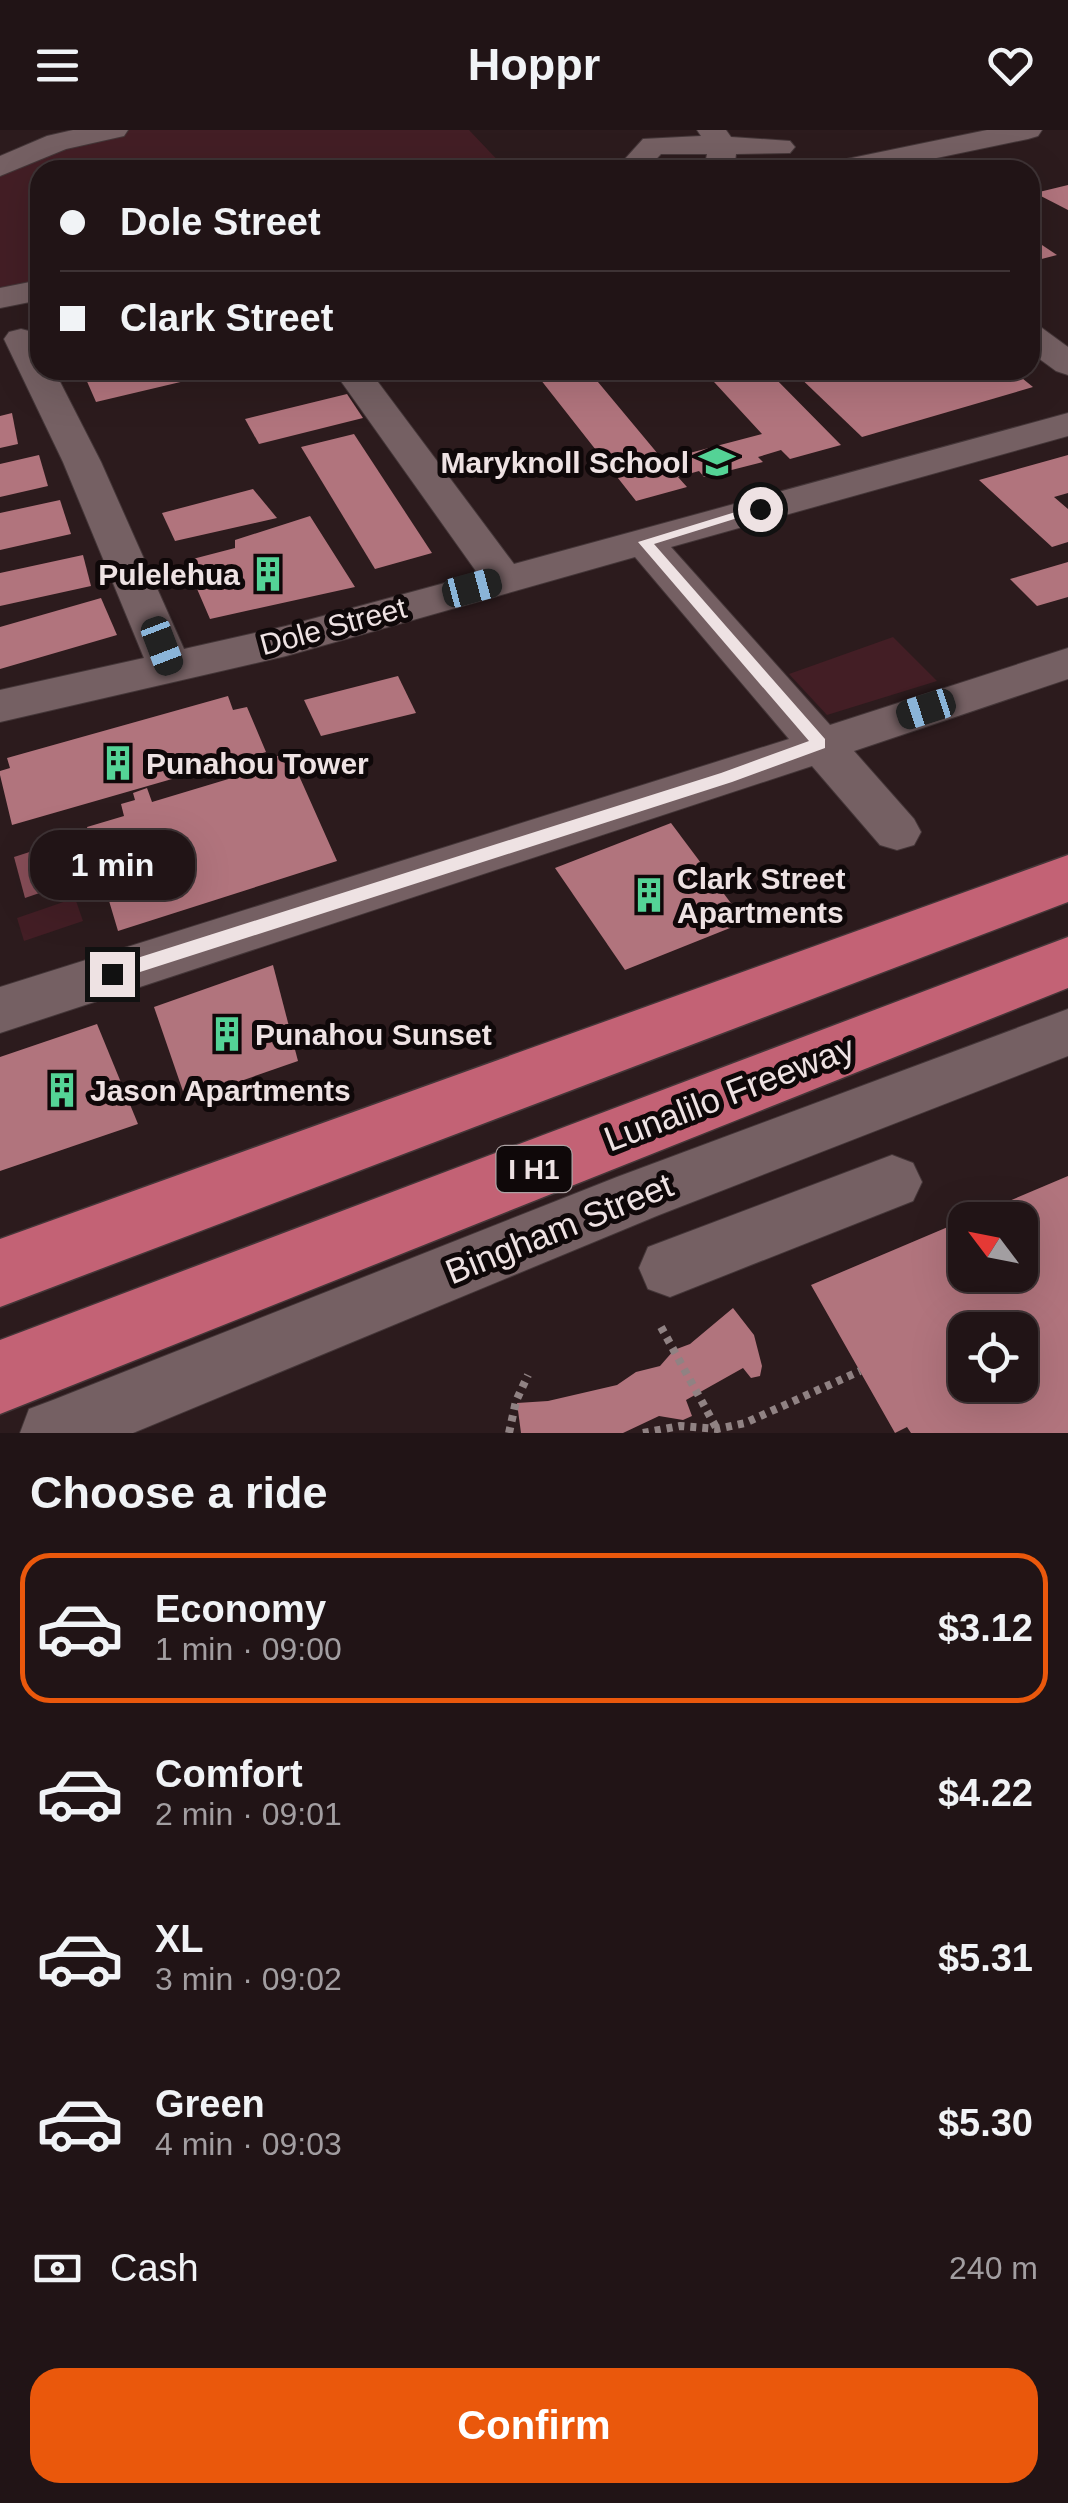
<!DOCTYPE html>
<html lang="en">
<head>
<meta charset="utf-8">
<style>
	:root { --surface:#211416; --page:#291d1f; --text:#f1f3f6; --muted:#a29ea1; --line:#3e3335; --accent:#ea580c }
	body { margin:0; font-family:Helvetica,sans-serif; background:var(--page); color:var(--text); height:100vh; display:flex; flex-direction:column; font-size:38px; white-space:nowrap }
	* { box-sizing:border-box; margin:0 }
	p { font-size:32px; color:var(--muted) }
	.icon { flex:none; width:55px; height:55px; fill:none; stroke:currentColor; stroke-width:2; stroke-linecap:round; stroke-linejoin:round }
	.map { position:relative; height:1303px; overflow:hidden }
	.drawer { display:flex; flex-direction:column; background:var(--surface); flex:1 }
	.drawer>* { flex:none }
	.guide { position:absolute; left:30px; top:30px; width:1010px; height:220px; border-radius:30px; box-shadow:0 10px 40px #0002,0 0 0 2px var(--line); display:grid; align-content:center; height:220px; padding:0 30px; background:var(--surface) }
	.needle { width:65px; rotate:302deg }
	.controls { position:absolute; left:948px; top:1072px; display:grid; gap:20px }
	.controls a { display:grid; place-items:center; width:90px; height:90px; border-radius:20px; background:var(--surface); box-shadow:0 10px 40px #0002,0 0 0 2px var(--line); font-size:50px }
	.end { position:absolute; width:45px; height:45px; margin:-22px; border:12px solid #eee2e3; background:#111; box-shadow:0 0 0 5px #111 }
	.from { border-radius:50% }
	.bubble { position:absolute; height:70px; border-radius:30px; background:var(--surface); box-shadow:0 10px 40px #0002,0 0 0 2px var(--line); font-size:32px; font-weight:700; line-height:70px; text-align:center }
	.car { position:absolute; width:30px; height:60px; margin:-30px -15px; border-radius:12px; box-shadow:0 0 8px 2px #0007; background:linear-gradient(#222 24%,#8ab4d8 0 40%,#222 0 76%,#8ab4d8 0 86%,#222 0) }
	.guide b { display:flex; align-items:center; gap:35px; height:95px; font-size:38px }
	.guide b+b { border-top:2px solid var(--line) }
	.guide i { width:25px; height:25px; background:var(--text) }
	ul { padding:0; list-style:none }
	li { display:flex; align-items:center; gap:30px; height:150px; margin:0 20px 15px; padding:0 10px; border:5px solid transparent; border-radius:30px }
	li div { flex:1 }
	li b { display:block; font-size:38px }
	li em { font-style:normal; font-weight:700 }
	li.selected { border-color:var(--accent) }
	li>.icon { width:90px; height:90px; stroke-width:1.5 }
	h2 { padding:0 30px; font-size:45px; line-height:120px }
	.pay { display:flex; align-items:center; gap:25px; height:110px; padding:0 30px; font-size:38px }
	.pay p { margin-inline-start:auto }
	.cta { display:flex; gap:20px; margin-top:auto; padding:20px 30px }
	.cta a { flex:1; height:115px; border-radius:30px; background:var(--accent); color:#fff; font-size:40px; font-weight:700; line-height:115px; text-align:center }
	header { display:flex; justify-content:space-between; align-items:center; height:130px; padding:0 30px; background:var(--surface); font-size:45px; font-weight:700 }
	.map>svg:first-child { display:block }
	.green { fill:#431e25 }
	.water { fill:#874e58 }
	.building { fill:#b1747d; fill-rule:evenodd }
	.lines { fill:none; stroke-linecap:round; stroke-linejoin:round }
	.minor-casing { stroke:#443638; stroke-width:2 }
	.highway-casing { stroke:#443638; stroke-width:3 }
	.path { stroke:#908283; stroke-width:8; stroke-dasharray:6 6; stroke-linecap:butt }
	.minor { fill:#756063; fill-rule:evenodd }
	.highway { fill:#c36275; fill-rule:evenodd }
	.route { fill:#eee2e3 }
	.labels { text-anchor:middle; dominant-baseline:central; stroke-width:10; stroke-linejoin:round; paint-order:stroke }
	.shield { fill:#0f0809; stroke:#aba1a2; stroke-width:2.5 }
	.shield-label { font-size:28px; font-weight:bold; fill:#eee2e3 }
	.poi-label { font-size:30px; font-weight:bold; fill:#eee2e3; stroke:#0f0809; text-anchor:start }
	.street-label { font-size:30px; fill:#eee2e3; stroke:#0f0809 }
	.near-street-label { font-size:35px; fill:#eee2e3; stroke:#0f0809 }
</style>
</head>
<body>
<header><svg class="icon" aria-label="menu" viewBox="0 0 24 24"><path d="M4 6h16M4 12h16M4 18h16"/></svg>Hoppr<svg class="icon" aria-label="heart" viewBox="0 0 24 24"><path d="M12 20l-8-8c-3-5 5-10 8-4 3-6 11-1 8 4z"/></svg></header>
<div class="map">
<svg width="1068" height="1303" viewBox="0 0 1068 1303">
	<rect width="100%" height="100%" fill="#2c1b1d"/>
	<g class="green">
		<path d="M117,0H469L507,40H40V160L0,168V44L26,29Z"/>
		<path d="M893,507L937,551L827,585L789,544Z"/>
		<path d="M75,768L83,791L24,811L17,788Z"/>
	</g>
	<path class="water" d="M42,718L54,758L25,768L14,727Z"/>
	<g class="building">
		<path d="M1068,55V80L1035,63Z"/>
		<path d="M1030,107L1057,125L1030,132Z"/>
		<path d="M82,240H183L189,250L96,272Z"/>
		<path d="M533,240H588L663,330L762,304L703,240H767L841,315L790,329L781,320L758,327L763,332L704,347L699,341L678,347L687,357L636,371Z"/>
		<path d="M792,240H1012L1033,257L862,307Z"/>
		<path d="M347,264L363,288L259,314L245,289Z"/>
		<path d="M12,283L18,314L0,318V286Z"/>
		<path d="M354,304L432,423L375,439L301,317Z"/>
		<path d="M39,325L48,356L0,367V334Z"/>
		<path d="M1068,325V363L1054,367L1068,379V412L1052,417L979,350Z"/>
		<path d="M253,359L277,388L175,411L162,383Z"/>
		<path d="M60,370L71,404L0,420V383Z"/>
		<path d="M310,386L355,457L210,489L185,431L235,418V410Z"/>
		<path d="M83,425L91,456L0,476V443Z"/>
		<path d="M1068,432V467L1037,476L1010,449Z"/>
		<path d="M101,468L117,505L0,539V497Z"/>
		<path d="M398,546L416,583L321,606L304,570Z"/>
		<path d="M228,566L233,580L247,577L266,622L12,695L0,645V641L10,638L7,628Z"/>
		<path d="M281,625L284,633L292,630L337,731L118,801L87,697L124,686L121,674L135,670L133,663L147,658L152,672L255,641L252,634Z"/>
		<path d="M671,693L745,792L625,840L555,738Z"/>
		<path d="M273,835L298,931L186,970L154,877Z"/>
		<path d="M97,894L138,994L0,1041V927Z"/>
		<path d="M1068,1046V1303H911L907,1297L895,1303L811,1155ZM965,1090H1020V1145H965ZM965,1200H1020V1255H965Z"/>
		<path d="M733,1178L754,1205L762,1236L760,1246L751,1248L743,1238L686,1270L692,1286L683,1290L659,1286L623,1303H521L517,1273L548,1271L617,1255L636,1242L660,1236L674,1220L690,1214Z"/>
	</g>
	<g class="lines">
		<defs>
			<g id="minor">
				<path d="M73,0H128L124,6L66,19L0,46V26L47,6Z"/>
				<path d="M697,0H726L731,7L790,11L795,17L790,23L736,24L734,40H704L707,24H661L646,40H615L643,9L701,6Z"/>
				<path d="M987,0H1042L1038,6L1028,9L879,40H822L827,34L837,31Z"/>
				<path d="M40,150V170L0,178V158Z"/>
				<path d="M1030,195L1042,198L1068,217V245L1056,241L1030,222Z"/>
				<path d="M21,199L33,202L40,212V240H54L101,332L184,519L286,496L478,444L333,240H369L514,434L1068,283V306L671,417L830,595L1068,518V549L854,621L914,689L921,702L914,715L897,720L880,715L812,636L0,903V857L789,609L635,427L286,526L0,592V560L144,528L63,332L4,209L9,202Z"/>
				<path d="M1068,879V926L659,1085L133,1303H20L29,1279L53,1270L617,1047Z"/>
				<path d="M892,1025L913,1033L922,1052L913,1071L670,1167L648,1159L639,1138L648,1117Z"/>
			</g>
			<g id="highway">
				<path d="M1068,725V772L0,1177V1109Z"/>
				<path d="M1068,807V858L0,1284V1210Z"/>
			</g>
		</defs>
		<use href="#minor" class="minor-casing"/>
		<use href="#highway" class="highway-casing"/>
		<g class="path">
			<path d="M661,1197L718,1301"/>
			<path d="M509,1303L516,1271L528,1245"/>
			<path d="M643,1303L680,1296L717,1299L745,1293L860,1241"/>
		</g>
		<use href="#minor" class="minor"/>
		<use href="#highway" class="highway"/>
	</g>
	<path class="route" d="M755,376L766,379L654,414L825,609V618L732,652L112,851L106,849L103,844L112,836L721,643L809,611L638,412Z"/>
	<defs>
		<symbol id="school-bare" viewBox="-9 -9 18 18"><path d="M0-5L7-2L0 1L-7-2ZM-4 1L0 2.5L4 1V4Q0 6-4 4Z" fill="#54d396" stroke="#0f0809" stroke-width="2.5" paint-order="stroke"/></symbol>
		<symbol id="building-bare" viewBox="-9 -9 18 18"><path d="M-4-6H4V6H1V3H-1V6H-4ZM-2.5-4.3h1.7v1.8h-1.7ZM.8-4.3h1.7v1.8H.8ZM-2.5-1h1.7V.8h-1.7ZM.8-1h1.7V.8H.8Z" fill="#54d396" stroke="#0f0809" stroke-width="2.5" paint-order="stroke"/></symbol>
	</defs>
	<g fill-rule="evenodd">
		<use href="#school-bare" x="692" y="307" width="50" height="50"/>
		<use href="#building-bare" x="243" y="419" width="50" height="50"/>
		<use href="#building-bare" x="93" y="608" width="50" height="50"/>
		<use href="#building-bare" x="624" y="740" width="50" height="50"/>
		<use href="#building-bare" x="202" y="879" width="50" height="50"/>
		<use href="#building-bare" x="37" y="935" width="50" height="50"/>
	</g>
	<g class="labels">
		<rect class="shield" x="496.5" y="1016" width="75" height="46" rx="8"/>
		<g class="shield-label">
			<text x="534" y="1039">I H1</text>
		</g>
		<g class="poi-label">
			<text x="689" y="332" text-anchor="end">Maryknoll School</text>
			<text x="240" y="444" text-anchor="end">Pulelehua</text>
			<text x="146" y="633">Punahou Tower</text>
			<text x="677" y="748">Clark Street<tspan x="677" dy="34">Apartments</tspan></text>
			<text x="255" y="904">Punahou Sunset</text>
			<text x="90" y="960">Jason Apartments</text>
		</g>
		<g class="street-label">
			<text transform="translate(333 496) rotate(-15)">Dole Street</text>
		</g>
		<g class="near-street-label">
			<text transform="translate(729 963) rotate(-21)">Lunalilo Freeway</text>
			<text transform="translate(559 1098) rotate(-22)">Bingham Street</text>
		</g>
	</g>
</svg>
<div class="controls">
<a><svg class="needle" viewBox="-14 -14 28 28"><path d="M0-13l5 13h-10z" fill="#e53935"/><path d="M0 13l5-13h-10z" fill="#a29ea1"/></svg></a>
<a><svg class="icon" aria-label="locate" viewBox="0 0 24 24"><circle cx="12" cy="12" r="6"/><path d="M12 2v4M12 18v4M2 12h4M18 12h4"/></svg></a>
</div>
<i class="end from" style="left:760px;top:379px"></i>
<i class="end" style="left:112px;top:844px"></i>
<div class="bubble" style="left:30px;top:700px;width:165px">1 min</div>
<i class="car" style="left:472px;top:458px;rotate:75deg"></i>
<i class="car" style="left:162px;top:516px;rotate:159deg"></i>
<i class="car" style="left:926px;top:579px;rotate:252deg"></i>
<div class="guide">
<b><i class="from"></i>Dole Street</b>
<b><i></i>Clark Street</b>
</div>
</div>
<section class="drawer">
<h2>Choose a ride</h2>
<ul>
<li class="selected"><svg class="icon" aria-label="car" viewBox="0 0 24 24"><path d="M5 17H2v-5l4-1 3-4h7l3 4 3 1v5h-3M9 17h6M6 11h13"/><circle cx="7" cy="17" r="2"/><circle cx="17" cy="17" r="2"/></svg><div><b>Economy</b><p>1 min · 09:00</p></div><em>$3.12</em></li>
<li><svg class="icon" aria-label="car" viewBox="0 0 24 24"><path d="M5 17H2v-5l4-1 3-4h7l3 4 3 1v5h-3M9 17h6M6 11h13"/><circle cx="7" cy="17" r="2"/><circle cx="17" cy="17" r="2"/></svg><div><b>Comfort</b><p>2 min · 09:01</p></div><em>$4.22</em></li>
<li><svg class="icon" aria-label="car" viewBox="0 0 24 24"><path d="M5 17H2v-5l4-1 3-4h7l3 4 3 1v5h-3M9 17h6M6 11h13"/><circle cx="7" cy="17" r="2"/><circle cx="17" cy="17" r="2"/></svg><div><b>XL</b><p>3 min · 09:02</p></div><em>$5.31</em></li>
<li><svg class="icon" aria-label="car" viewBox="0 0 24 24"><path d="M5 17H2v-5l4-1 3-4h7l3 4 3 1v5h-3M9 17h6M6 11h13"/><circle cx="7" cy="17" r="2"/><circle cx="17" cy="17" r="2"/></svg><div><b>Green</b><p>4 min · 09:03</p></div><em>$5.30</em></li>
</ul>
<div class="pay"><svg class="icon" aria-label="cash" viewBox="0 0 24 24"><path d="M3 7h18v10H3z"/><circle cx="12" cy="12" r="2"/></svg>Cash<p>240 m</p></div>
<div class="cta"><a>Confirm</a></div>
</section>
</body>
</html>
